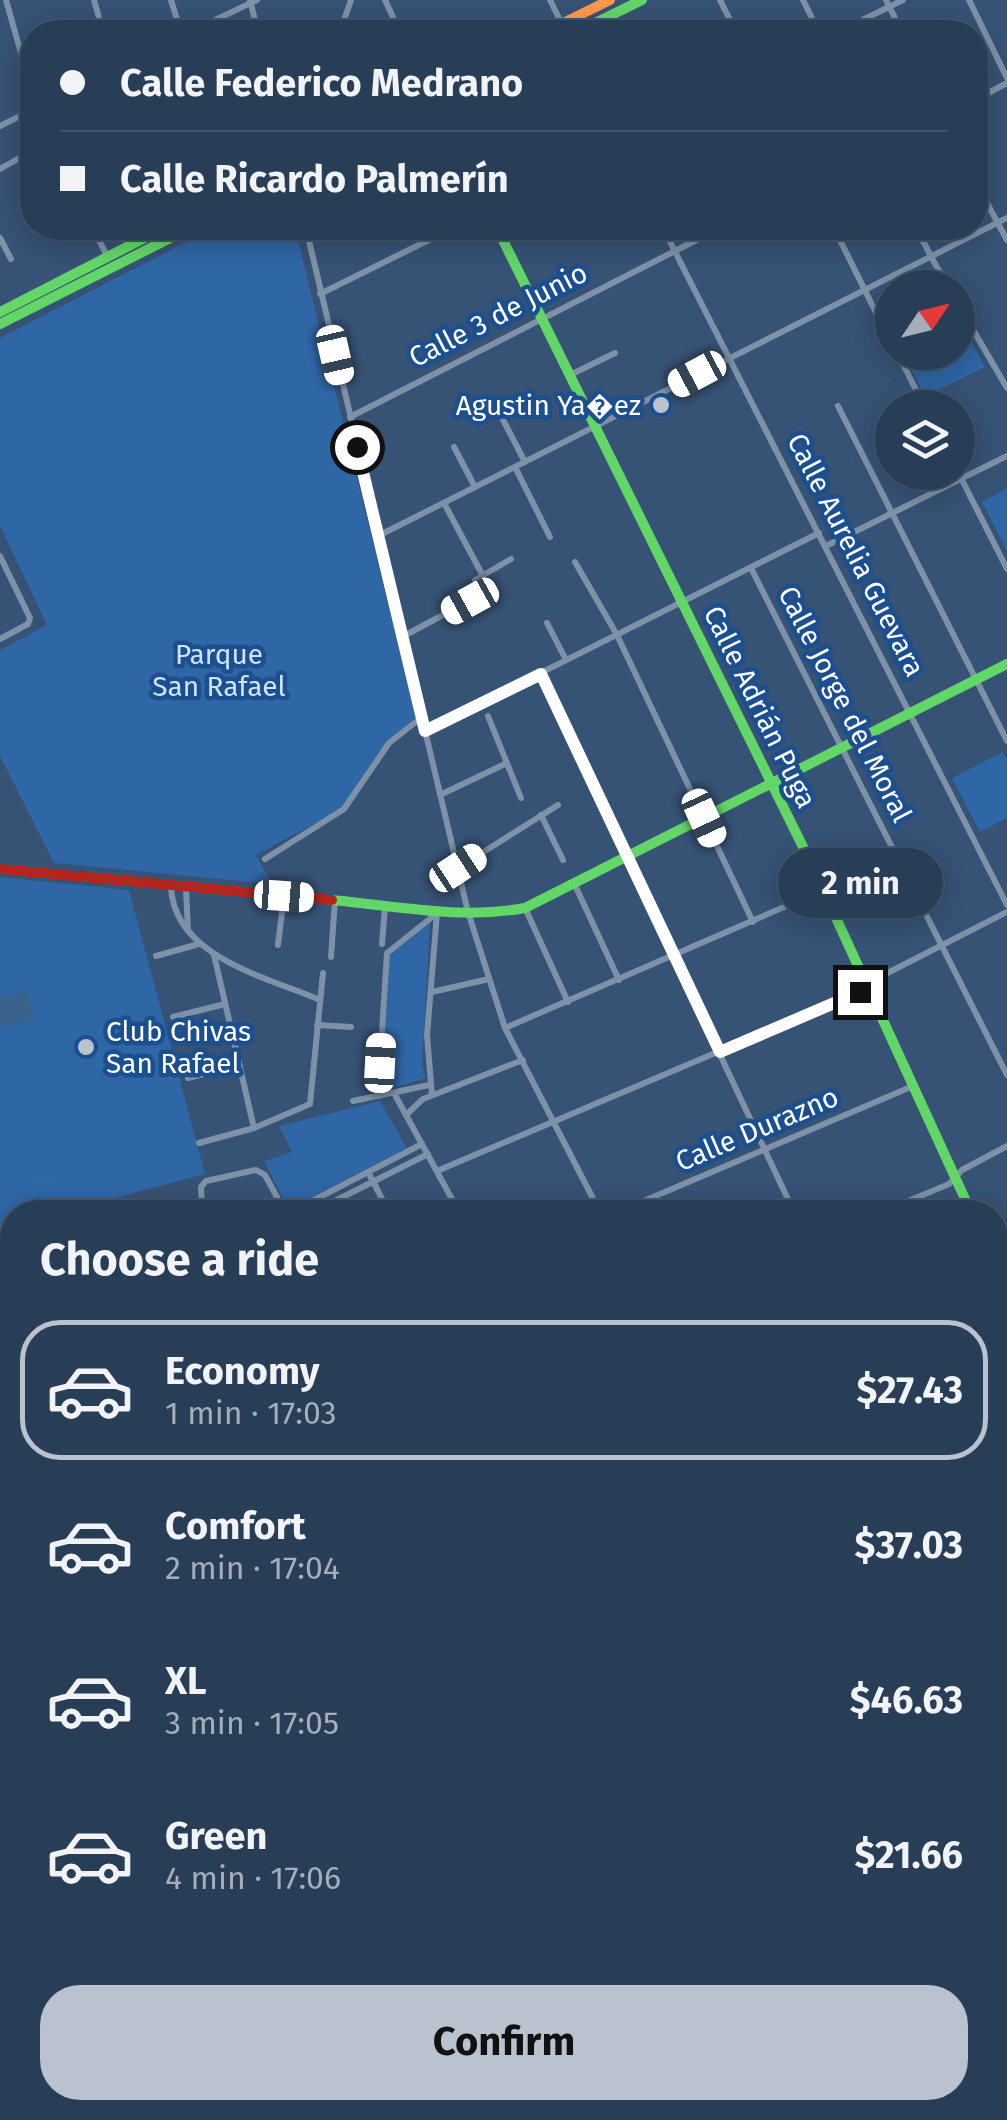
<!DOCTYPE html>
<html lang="en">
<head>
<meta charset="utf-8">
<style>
	:root { --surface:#283e57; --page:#30455d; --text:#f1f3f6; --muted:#a5aeba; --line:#44576d; --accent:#b9c2ce }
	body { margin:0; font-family:"Fira Sans",sans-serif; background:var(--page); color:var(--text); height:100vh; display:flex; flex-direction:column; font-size:38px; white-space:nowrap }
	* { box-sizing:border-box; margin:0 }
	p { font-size:32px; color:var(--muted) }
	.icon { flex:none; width:55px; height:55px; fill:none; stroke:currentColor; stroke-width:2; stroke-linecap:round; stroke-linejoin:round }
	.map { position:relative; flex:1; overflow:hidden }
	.sheet { position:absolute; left:0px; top:1200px; width:1008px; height:920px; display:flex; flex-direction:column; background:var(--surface); border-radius:40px 40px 0 0; box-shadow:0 5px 25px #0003,0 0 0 2px var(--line) }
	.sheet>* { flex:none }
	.guide { position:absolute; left:20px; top:20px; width:968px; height:220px; border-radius:40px; box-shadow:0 5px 25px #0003,0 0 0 2px var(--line); display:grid; align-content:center; height:220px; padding:0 40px; background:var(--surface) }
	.needle { width:65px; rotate:55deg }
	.tools { position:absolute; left:875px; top:270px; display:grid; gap:20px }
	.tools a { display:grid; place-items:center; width:100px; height:100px; border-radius:50%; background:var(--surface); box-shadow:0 5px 25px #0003,0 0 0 2px var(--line); font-size:50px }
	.end { position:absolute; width:45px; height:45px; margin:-22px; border:12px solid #fff; background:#111; box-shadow:0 0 0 5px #111 }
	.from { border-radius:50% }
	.bubble { position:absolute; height:70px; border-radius:35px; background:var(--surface); box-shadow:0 5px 25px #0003,0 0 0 2px var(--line); font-size:32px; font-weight:700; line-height:70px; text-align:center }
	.car { position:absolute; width:30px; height:60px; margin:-30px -15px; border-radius:12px; box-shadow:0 0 8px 2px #0007; background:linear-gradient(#fff 24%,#345 0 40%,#fff 0 76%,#345 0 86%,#fff 0) }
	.guide b { display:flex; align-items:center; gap:35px; height:95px; font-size:38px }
	.guide b+b { border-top:2px solid var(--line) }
	.guide i { width:25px; height:25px; background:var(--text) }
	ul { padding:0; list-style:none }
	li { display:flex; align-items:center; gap:30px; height:140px; margin:0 20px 15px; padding:0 20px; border:5px solid transparent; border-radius:40px }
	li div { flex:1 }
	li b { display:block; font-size:38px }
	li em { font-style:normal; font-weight:700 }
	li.on { border-color:var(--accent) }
	li>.icon { width:90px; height:90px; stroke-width:1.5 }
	h2 { padding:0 40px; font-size:45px; line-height:120px }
	.button { display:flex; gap:20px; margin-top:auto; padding:20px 40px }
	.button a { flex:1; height:115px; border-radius:40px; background:var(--accent); color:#111; font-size:40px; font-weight:700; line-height:115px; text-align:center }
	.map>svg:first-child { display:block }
	.green { fill:#2f66a5 }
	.water { fill:#3b618d }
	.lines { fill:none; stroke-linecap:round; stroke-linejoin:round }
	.street { stroke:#7d92a8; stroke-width:6 }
	.fast { stroke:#63d668; stroke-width:10 }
	.slow { stroke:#ff974d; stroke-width:10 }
	.jam { stroke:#b3261e; stroke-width:10 }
	.route { stroke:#fff; stroke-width:12 }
	.poi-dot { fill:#b9c2ce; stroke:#1b4f8f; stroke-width:4 }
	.labels { text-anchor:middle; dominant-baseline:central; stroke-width:9; stroke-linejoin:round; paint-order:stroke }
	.street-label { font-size:28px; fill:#fff; stroke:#1b4f8f }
	.poi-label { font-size:28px; fill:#fff; stroke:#1b4f8f; text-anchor:end }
	.park-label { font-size:28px; fill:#cfe3fa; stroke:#1b4f8f }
</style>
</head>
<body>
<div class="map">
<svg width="1007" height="2120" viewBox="0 0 1007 2120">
	<rect width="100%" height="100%" fill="#365274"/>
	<g class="green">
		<path d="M213,228H295L416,717L385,743L340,810L256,855L272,884L54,863L0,756V650L47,625L0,526V338Z"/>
		<path d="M958,318L985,367L925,396L903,353L958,352Z"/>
		<path d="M1007,488V551L982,502Z"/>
		<path d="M1003,752L1007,760V818L980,832L952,778Z"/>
		<path d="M0,877L129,890L205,1174L92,1204L93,1212H12V1343L0,1349Z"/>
		<path d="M430,922L422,1065L426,1078L382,1091L390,954Z"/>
		<path d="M380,1101L407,1148L289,1209L264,1161L292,1152L279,1126Z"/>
		<path d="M0,1359L12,1379V1416L0,1423Z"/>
		<path d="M12,1780V1954L0,1961V1787Z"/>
		<path d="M472,2108H643L620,2120H479Z"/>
	</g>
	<path class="water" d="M27,991L34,1019L0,1027V998Z"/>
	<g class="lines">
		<g class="street">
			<path d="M6,0L32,92"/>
			<path d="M94,0L103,32"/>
			<path d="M171,0L181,32"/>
			<path d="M250,0L258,32"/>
			<path d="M385,0L400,32"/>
			<path d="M550,0L566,32"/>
			<path d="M720,0L736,32"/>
			<path d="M803,0L819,32"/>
			<path d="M886,0L902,32"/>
			<path d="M969,0L1007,78"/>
			<path d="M190,32L257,0"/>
			<path d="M340,32L351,0"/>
			<path d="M838,32L903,0"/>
			<path d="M975,100L1007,83"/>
			<path d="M0,126L32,110"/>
			<path d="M0,169L32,151"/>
			<path d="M975,181L1007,240"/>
			<path d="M93,228L107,256"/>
			<path d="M306,228L468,912L505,1028L600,1212"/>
			<path d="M663,228L1007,905"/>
			<path d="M834,228L892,345"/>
			<path d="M916,228L948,288"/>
			<path d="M0,238L11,259"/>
			<path d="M320,294L453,228"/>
			<path d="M958,304L1007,388"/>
			<path d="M897,352L925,408"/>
			<path d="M572,374L615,353"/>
			<path d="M838,406L1007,741"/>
			<path d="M500,414L525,462"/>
			<path d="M350,417L720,228"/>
			<path d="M454,447L475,487"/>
			<path d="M515,467L550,537"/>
			<path d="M958,472L1007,569"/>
			<path d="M444,503L483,576"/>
			<path d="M378,536L1007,218"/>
			<path d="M826,546L1007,456"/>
			<path d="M0,556L30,618L28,624L0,639"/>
			<path d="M575,562L617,635L753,922"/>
			<path d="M751,568L1007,1075"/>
			<path d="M475,580L511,559"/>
			<path d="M547,623L566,660"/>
			<path d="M402,637L469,601"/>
			<path d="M541,674L794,1212"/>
			<path d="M488,716L521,798"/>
			<path d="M425,731L819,533"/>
			<path d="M440,795L507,763"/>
			<path d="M541,815L563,860"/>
			<path d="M265,859L344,809L389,743L422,717"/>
			<path d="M458,868L558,805"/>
			<path d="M574,883L619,980"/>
			<path d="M171,887C174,957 267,977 320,1000"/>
			<path d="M186,888L188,930"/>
			<path d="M525,908L568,1002"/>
			<path d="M382,944L385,906"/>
			<path d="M278,945L284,896"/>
			<path d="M214,955L254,1128"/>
			<path d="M156,956L199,944"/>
			<path d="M331,957L335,900"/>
			<path d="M432,992L489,979"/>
			<path d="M173,1017L225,1004"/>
			<path d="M317,1025L351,1027"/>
			<path d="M505,1028L897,858"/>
			<path d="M188,1078L239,1065"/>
			<path d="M394,1093L459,1212"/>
			<path d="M432,1095L427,1035L437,913"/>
			<path d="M378,1096L387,953L436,914"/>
			<path d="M353,1101L429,1085"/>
			<path d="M406,1115L423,1099L523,1060"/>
			<path d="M199,1143L254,1128L310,1104L323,973"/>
			<path d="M437,1171L859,992L866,984L1007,912"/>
			<path d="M368,1172L389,1212"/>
			<path d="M115,1201L118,1212"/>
			<path d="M178,1212L202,1205L201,1187L206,1181L256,1170L265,1175L285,1212"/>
			<path d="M291,1212L422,1144"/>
			<path d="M313,1212L428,1154"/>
			<path d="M618,1212L913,1086"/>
			<path d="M882,1212L949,1184L962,1170L1007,1146"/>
			<path d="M995,1265L1007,1292"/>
			<path d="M995,1370L1007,1364"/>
			<path d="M7,1423L12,1433"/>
			<path d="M995,1452L1007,1445"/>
			<path d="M995,1476L1007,1500"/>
			<path d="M995,1520L1007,1514"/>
			<path d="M995,1531L1007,1525"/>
			<path d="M0,1543L12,1536"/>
			<path d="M995,1640L1007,1666"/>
			<path d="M0,1719L12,1741"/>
			<path d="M995,1732L1007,1726"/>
			<path d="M0,1772L12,1765"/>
			<path d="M995,1815L1007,1839"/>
			<path d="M995,1938L1007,1932"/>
			<path d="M0,1979L12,2002"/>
			<path d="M995,1987L1007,2011"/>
			<path d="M995,2098L1007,2092"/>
			<path d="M71,2108L78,2120"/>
			<path d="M143,2108L150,2120"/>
			<path d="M293,2108L300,2120"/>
			<path d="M308,2108L315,2120"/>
			<path d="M375,2108L382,2120"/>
			<path d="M431,2108L438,2120"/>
			<path d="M467,2108L475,2120"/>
			<path d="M693,2108L700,2120"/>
			<path d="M762,2108L769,2120"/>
			<path d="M0,2111L5,2120"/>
			<path d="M207,2120L229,2108"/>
			<path d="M628,2120L650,2108"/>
			<path d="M952,2120L977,2108"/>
		</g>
		<g class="fast">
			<path d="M577,32L642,0"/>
			<path d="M497,228L809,859L971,1212"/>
			<path d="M0,312L164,228"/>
			<path d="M0,324L190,228"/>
			<path d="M332,900C396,906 461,920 525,908L1007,664"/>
			<path d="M0,1971L12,1964"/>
		</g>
		<g class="slow">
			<path d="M545,32L610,0"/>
			<path d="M0,1551L12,1574"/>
			<path d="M846,2108L851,2120"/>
			<path d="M863,2108L867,2120"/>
		</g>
		<g class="jam">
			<path d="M0,869L332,900"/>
			<path d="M0,1574L12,1597"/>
		</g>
	</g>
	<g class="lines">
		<path class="route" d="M357,447L425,731L541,674L720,1052L860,992"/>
	</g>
	<g class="poi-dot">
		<circle cx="661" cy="405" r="10"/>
		<circle cx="86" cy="1047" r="10"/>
	</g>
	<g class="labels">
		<g class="street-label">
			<text transform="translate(498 315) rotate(-27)">Calle 3 de Junio</text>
			<text transform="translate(856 555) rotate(63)">Calle Aurelia Guevara</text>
			<text transform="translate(845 704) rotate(63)">Calle Jorge del Moral</text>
			<text transform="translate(760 707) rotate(64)">Calle Adrián Puga</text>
			<text transform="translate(757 1129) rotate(-23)">Calle Durazno</text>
		</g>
		<g class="poi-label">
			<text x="641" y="405">Agustin Ya�ez</text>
			<text x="106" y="1031" text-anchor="start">Club Chivas<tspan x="106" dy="32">San Rafael</tspan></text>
		</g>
		<g class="park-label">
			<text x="219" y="654">Parque<tspan x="219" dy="32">San Rafael</tspan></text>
		</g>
	</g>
</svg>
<div class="tools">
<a><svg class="needle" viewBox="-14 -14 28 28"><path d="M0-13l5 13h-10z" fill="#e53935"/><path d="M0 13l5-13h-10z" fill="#a5aeba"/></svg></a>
<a><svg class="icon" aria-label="layers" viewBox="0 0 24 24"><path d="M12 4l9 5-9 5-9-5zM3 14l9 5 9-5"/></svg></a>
</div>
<i class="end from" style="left:357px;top:447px"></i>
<i class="end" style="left:860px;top:992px"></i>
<div class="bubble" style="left:778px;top:848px;width:165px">2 min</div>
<i class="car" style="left:335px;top:355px;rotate:167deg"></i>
<i class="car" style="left:697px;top:374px;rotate:242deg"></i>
<i class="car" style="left:470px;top:601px;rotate:241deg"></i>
<i class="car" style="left:704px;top:818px;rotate:155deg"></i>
<i class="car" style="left:458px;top:868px;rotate:57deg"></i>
<i class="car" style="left:284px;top:896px;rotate:94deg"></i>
<i class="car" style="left:380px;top:1063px;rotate:3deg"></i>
<div class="guide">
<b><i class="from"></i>Calle Federico Medrano</b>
<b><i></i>Calle Ricardo Palmerín</b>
</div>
<section class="sheet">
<h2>Choose a ride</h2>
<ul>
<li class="on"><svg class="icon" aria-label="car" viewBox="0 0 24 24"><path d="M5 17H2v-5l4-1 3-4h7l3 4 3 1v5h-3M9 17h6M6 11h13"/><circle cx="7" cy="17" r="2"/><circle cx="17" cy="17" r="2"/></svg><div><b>Economy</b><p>1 min · 17:03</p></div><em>$27.43</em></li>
<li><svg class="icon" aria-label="car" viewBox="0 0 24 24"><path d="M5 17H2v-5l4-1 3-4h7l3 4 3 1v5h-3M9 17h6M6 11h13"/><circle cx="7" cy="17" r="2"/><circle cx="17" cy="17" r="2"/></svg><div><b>Comfort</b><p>2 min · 17:04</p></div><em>$37.03</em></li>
<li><svg class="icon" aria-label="car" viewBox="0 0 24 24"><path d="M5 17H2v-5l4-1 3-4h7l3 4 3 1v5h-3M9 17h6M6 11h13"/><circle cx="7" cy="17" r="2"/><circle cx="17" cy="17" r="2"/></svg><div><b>XL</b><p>3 min · 17:05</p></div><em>$46.63</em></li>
<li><svg class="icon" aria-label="car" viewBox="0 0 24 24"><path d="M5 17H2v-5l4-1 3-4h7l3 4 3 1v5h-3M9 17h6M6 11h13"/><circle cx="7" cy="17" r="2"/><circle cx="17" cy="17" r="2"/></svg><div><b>Green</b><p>4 min · 17:06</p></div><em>$21.66</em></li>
</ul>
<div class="button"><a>Confirm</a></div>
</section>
</div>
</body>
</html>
